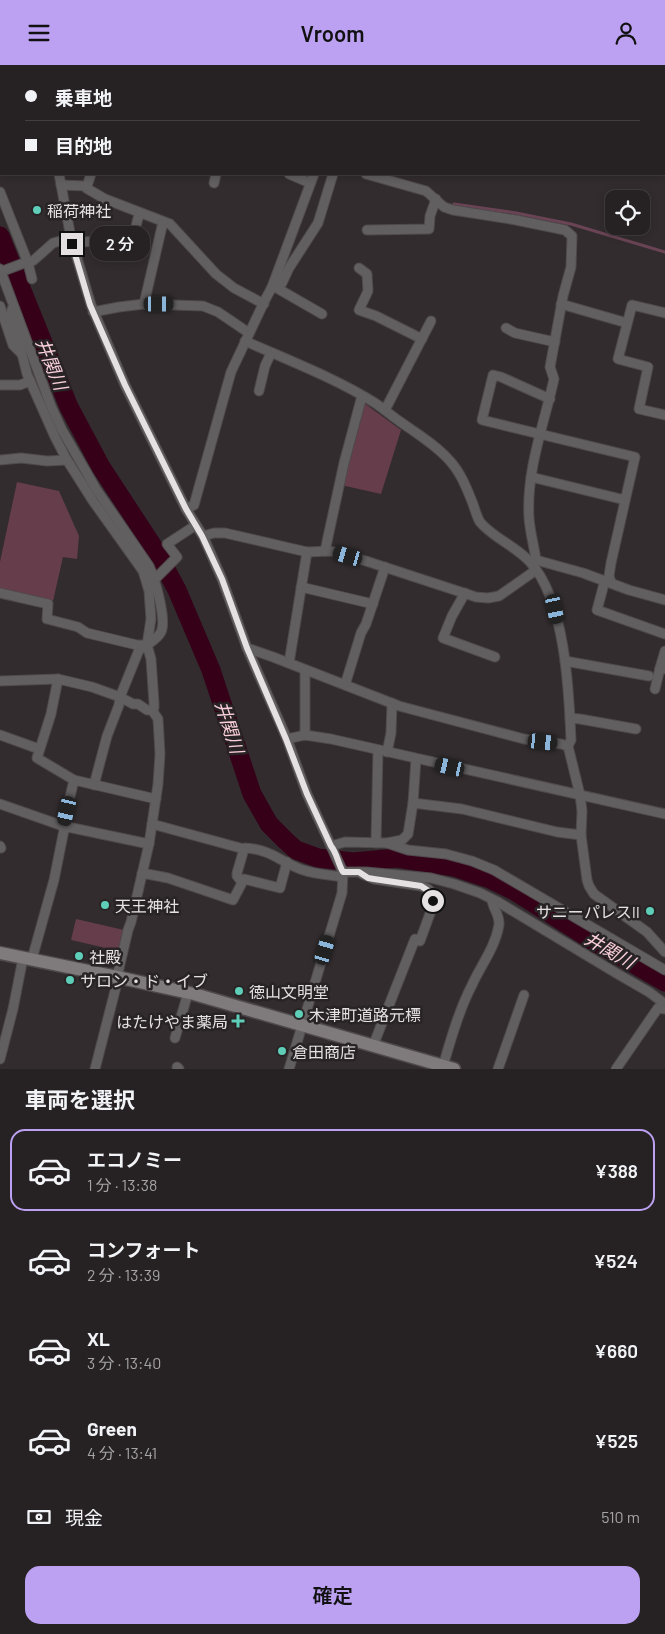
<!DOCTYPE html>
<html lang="ja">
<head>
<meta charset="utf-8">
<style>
	:root { --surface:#262122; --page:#2e292a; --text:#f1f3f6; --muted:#a4a3a5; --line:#423e40; --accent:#bca0f2 }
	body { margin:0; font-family:Barlow,"Noto Sans JP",sans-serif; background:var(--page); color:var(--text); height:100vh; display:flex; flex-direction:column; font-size:19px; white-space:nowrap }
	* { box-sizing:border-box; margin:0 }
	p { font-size:16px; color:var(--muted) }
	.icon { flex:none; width:28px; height:28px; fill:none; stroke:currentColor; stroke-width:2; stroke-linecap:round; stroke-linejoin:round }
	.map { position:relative; height:1004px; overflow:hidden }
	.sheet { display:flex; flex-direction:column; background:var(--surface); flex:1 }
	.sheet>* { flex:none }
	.top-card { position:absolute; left:0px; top:0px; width:665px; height:110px; box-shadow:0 2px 8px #0003,0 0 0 1px var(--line); display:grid; align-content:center; height:110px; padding:0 25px; background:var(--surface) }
	.buttons { position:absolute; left:605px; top:125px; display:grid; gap:10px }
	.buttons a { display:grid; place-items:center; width:45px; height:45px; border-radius:10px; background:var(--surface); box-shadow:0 2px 8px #0003,0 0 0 1px var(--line); font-size:25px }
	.end { position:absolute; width:22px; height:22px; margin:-11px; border:6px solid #e5e1e2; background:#111; box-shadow:0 0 0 2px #111 }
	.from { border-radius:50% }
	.bubble { position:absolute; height:35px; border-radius:15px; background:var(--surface); box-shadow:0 2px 8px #0003,0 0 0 1px var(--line); font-size:16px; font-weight:600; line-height:35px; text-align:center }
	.car { position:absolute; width:15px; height:30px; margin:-15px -8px; border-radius:6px; box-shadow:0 0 4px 1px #0007; background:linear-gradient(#222 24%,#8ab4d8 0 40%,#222 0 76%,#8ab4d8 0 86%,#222 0) }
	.top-card b { display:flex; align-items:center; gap:18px; height:48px; font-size:19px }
	.top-card b+b { border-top:1px solid var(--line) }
	.top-card i { width:12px; height:12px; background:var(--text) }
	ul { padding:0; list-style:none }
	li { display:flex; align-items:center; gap:15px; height:82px; margin:0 10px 8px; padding:0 15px; border:2px solid transparent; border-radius:15px }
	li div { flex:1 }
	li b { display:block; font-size:19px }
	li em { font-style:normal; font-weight:600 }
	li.selected { border-color:var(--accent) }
	li>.icon { width:45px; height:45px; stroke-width:1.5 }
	h2 { padding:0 25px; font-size:22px; line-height:60px }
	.pay { display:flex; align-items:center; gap:12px; height:55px; padding:0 25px; font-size:19px }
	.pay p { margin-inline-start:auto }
	.cta { display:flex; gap:10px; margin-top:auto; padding:10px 25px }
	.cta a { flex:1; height:58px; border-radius:15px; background:var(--accent); color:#111; font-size:20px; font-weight:600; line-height:58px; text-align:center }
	header { display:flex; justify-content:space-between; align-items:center; height:65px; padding:0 25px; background:var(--accent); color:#111; font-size:22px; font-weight:600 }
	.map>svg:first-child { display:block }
	.green { fill:#663d4b }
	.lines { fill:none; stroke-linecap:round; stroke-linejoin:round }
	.stream { stroke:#6a4455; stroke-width:3 }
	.river { stroke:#360019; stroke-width:19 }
	.street-casing { stroke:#4f494b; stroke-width:11 }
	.secondary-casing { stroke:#4f494b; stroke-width:15 }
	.street { stroke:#625f60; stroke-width:9 }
	.secondary { stroke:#7f7b7c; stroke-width:12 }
	.route { stroke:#e5e1e2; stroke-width:6 }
	.poi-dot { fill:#5eceb8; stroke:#282324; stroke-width:2 }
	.labels { text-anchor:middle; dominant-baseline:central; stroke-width:5; stroke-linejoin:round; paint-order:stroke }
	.poi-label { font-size:16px; fill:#e5e1e2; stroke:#282324; text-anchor:start }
	.water-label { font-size:18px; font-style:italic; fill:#f9cfdc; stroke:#282324 }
</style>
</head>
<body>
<header><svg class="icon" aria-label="menu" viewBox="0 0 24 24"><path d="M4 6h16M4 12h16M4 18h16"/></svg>Vroom<svg class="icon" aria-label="person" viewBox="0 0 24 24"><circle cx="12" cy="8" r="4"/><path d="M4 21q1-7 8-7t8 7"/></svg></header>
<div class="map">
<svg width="665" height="1004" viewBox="0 0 665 1004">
	<rect width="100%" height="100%" fill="#322c2e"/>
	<g class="green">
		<path d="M364,338L401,365L381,429L341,420Z"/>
		<path d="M17,417L59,426L79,471L77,494L63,492L53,536L0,524V497Z"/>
		<path d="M76,854L124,865L119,886L71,875Z"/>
	</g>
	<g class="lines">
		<path class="stream" d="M454,139L516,148L571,159L665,187"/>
		<path class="river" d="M0,171L69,342L101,402L156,486L177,525L211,605L252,729L269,759L286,776L296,785L318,793L353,797L397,793L454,802L490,814L516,827L598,879L605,882L665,917"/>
		<defs>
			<g id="street">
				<path d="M48,0V1"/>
				<path d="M222,0L228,1"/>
				<path d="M108,1V0"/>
				<path d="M351,1V0"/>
				<path d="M59,109L71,173L91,240L125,320L186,444L203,471L222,514L247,583L287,674L307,729L343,807L342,828L289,1004"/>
				<path d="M289,109L310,118"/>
				<path d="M366,109L426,126L444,142L453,145L516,155L565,165L572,171L571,202L563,231L550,302L554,314C544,359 526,406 529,453C530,467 534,481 536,495L532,498"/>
				<path d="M214,118L216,109"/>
				<path d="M61,120L87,121L86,123L105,134L170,159L216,209L234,223L264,239"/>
				<path d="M87,121L91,109"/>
				<path d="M0,127L28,198L32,214"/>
				<path d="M367,165L429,164L430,151L436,134"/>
				<path d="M72,179L83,177L131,173C136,168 136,156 140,148"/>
				<path d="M359,203L367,209L368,226L359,245L376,251L422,274"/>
				<path d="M0,204L51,341L62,365L96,424L149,501C155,514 167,555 161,567C158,573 151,577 147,580L151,594L154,638V643L152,645"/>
				<path d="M0,207L24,198H28L34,195L53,178L71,173"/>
				<path d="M272,222H275L282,218L289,203L318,158L333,109"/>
				<path d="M275,222L322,249"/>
				<path d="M144,239L163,157"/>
				<path d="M561,239L627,258"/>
				<path d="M0,241L13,280L22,289L27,309L55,372L67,395L93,436L143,506L149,526L151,554L147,580L139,585L120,632L119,640L107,671L94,720"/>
				<path d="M12,244L11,250L22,289"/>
				<path d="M93,247L119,242L144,239L203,241L218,247L249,268"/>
				<path d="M665,248L632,240L618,294L648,302L639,344L665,350"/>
				<path d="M506,263L515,268L555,277"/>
				<path d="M245,276C288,295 335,313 375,338C384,344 393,352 402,358C419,370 437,381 450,396C461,408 467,424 473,439C475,445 477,452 480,457C493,473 516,481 530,497C565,535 569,625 571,675L568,681L580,730L582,746L581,770L587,815L589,821L594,829L647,867L665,887"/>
				<path d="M0,320H20L30,316"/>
				<path d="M259,326L265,301L271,288"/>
				<path d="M550,334L501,312L493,310L482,355L635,392L611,498L609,511L611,517"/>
				<path d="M385,345L431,256"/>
				<path d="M0,395L21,393L47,396L67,395"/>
				<path d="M531,412L625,435"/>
				<path d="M186,444L194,440L231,307L265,235L272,222L314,109"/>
				<path d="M203,471L214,468H225L307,487L330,486L366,496L476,532L488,533L499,531L536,505"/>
				<path d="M325,486L344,398L362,331"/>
				<path d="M536,495L583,508L629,525L665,535"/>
				<path d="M155,514L177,492L167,479L196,460"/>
				<path d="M605,515L597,545L665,569"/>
				<path d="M301,522L373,539"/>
				<path d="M0,528L48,539L47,554L78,562L87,568L137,580H146"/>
				<path d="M465,528L452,551L443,573L495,592"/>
				<path d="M247,583L273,592L399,641L524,674L561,679L568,681"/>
				<path d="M665,586L660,603L665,604"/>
				<path d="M565,596L649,611"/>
				<path d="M289,598L307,487"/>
				<path d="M0,616L58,614L92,622L120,632L133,639H138L147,645H152L158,654L160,689L158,719L149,779L131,857L128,865L117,912V918L95,1004"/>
				<path d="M345,620L361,568L366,559L385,502"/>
				<path d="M655,624L660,603"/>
				<path d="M570,653L580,654L636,664"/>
				<path d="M0,670L39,684"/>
				<path d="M305,670V605"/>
				<path d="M287,674L305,670L331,674L665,749"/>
				<path d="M387,687L391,668L392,638"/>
				<path d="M74,715L156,734"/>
				<path d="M413,738L416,694"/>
				<path d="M0,739L63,761L149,779"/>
				<path d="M152,759L244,784L245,783C271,784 282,798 303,805C315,809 330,810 342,812"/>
				<path d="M376,778L378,685"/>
				<path d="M387,778L408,785L446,789L472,796L494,805L665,905"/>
				<path d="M0,781L1,783"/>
				<path d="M331,781L345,777L387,778L402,775L408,769L413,738L462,744L557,767L581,770"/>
				<path d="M343,807H366L431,813L454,819L480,828L498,837L616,908L649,927L665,939"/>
				<path d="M142,808L168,813L233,835L244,814L280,823L287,797"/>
				<path d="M362,809L374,814L421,821L428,824L434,830L432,843L420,876L415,874L373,981"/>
				<path d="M242,817L237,811V808L244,784"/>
				<path d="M32,894L54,815L64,765L63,761L74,715L37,693L51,649L58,614"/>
				<path d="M175,973L188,928"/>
				<path d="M0,994L13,944L23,893"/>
				<path d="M443,1001C451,974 459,945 472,920C481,900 495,883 499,860C500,850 493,844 492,835"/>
				<path d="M177,1002L179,1004"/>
				<path d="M498,1004L524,930"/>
				<path d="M616,1004L658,943L665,944"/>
			</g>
			<path id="secondary" d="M0,888L117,912L194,929L454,1004"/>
		</defs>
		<use href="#street" class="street-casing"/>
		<use href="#secondary" class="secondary-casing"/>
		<use href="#street" class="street"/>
		<use href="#secondary" class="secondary"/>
	</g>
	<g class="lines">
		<path class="route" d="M72,179L90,240L125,320L186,444L202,471L222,514L247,583L286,674L307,729L331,781C337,788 338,799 343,807H359L368,813L374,814L421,821L433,829V836"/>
	</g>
	<g class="poi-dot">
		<circle cx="37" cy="145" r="5"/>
		<circle cx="105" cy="840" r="5"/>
		<circle cx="650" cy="846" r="5"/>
		<circle cx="79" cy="891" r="5"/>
		<circle cx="70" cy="915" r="5"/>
		<circle cx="239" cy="926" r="5"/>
		<circle cx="299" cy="949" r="5"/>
		<path d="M235.5 948.5h5v5h5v5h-5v5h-5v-5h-5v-5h5z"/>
		<circle cx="282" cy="986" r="5"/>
	</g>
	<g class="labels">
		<g class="poi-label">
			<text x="47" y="145">稲荷神社</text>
			<text x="115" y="840">天王神社</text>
			<text x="640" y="846" text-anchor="end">サニーパレスII</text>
			<text x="89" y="891">社殿</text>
			<text x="80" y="915">サロン・ド・イブ</text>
			<text x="249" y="926">徳山文明堂</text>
			<text x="309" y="949">木津町道路元標</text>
			<text x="228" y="956" text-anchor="end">はたけやま薬局</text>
			<text x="292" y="986">倉田商店</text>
		</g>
		<g class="water-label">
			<text transform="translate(52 299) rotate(68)">井関川</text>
			<text transform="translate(230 662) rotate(72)">井関川</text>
			<text transform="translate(610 885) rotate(30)">井関川</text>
		</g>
	</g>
</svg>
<div class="buttons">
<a><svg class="icon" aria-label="locate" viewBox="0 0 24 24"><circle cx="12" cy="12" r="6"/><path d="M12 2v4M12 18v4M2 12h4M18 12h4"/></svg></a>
</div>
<i class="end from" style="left:433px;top:836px"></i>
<i class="end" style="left:72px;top:179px"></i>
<div class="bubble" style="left:90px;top:161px;width:60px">2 分</div>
<i class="car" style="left:159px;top:239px;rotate:90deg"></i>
<i class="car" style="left:348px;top:491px;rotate:286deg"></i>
<i class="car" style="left:555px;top:544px;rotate:168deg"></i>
<i class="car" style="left:543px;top:677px;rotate:96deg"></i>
<i class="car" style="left:450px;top:702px;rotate:283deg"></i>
<i class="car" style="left:67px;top:746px;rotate:193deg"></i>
<i class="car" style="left:325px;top:885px;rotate:17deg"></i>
<div class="top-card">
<b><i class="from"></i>乗車地</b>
<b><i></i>目的地</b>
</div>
</div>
<section class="sheet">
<h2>車両を選択</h2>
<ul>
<li class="selected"><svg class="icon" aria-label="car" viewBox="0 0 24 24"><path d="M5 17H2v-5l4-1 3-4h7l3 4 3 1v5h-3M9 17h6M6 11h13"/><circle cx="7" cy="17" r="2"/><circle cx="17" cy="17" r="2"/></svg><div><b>エコノミー</b><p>1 分 · 13:38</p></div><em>¥388</em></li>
<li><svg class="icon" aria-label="car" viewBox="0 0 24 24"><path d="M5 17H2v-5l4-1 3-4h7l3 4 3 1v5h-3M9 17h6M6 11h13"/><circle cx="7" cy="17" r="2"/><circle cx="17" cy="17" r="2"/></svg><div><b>コンフォート</b><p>2 分 · 13:39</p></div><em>¥524</em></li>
<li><svg class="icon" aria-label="car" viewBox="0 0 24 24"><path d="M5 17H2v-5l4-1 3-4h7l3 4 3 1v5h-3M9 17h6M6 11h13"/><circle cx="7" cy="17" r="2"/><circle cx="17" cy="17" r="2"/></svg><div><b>XL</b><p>3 分 · 13:40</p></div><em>¥660</em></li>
<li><svg class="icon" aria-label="car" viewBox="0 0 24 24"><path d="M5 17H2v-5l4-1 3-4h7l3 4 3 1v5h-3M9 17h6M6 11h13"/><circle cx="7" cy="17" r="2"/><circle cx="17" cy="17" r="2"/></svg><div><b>Green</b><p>4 分 · 13:41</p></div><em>¥525</em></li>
</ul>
<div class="pay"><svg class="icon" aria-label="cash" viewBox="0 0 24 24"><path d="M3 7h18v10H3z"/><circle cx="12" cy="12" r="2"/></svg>現金<p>510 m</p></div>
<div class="cta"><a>確定</a></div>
</section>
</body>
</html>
